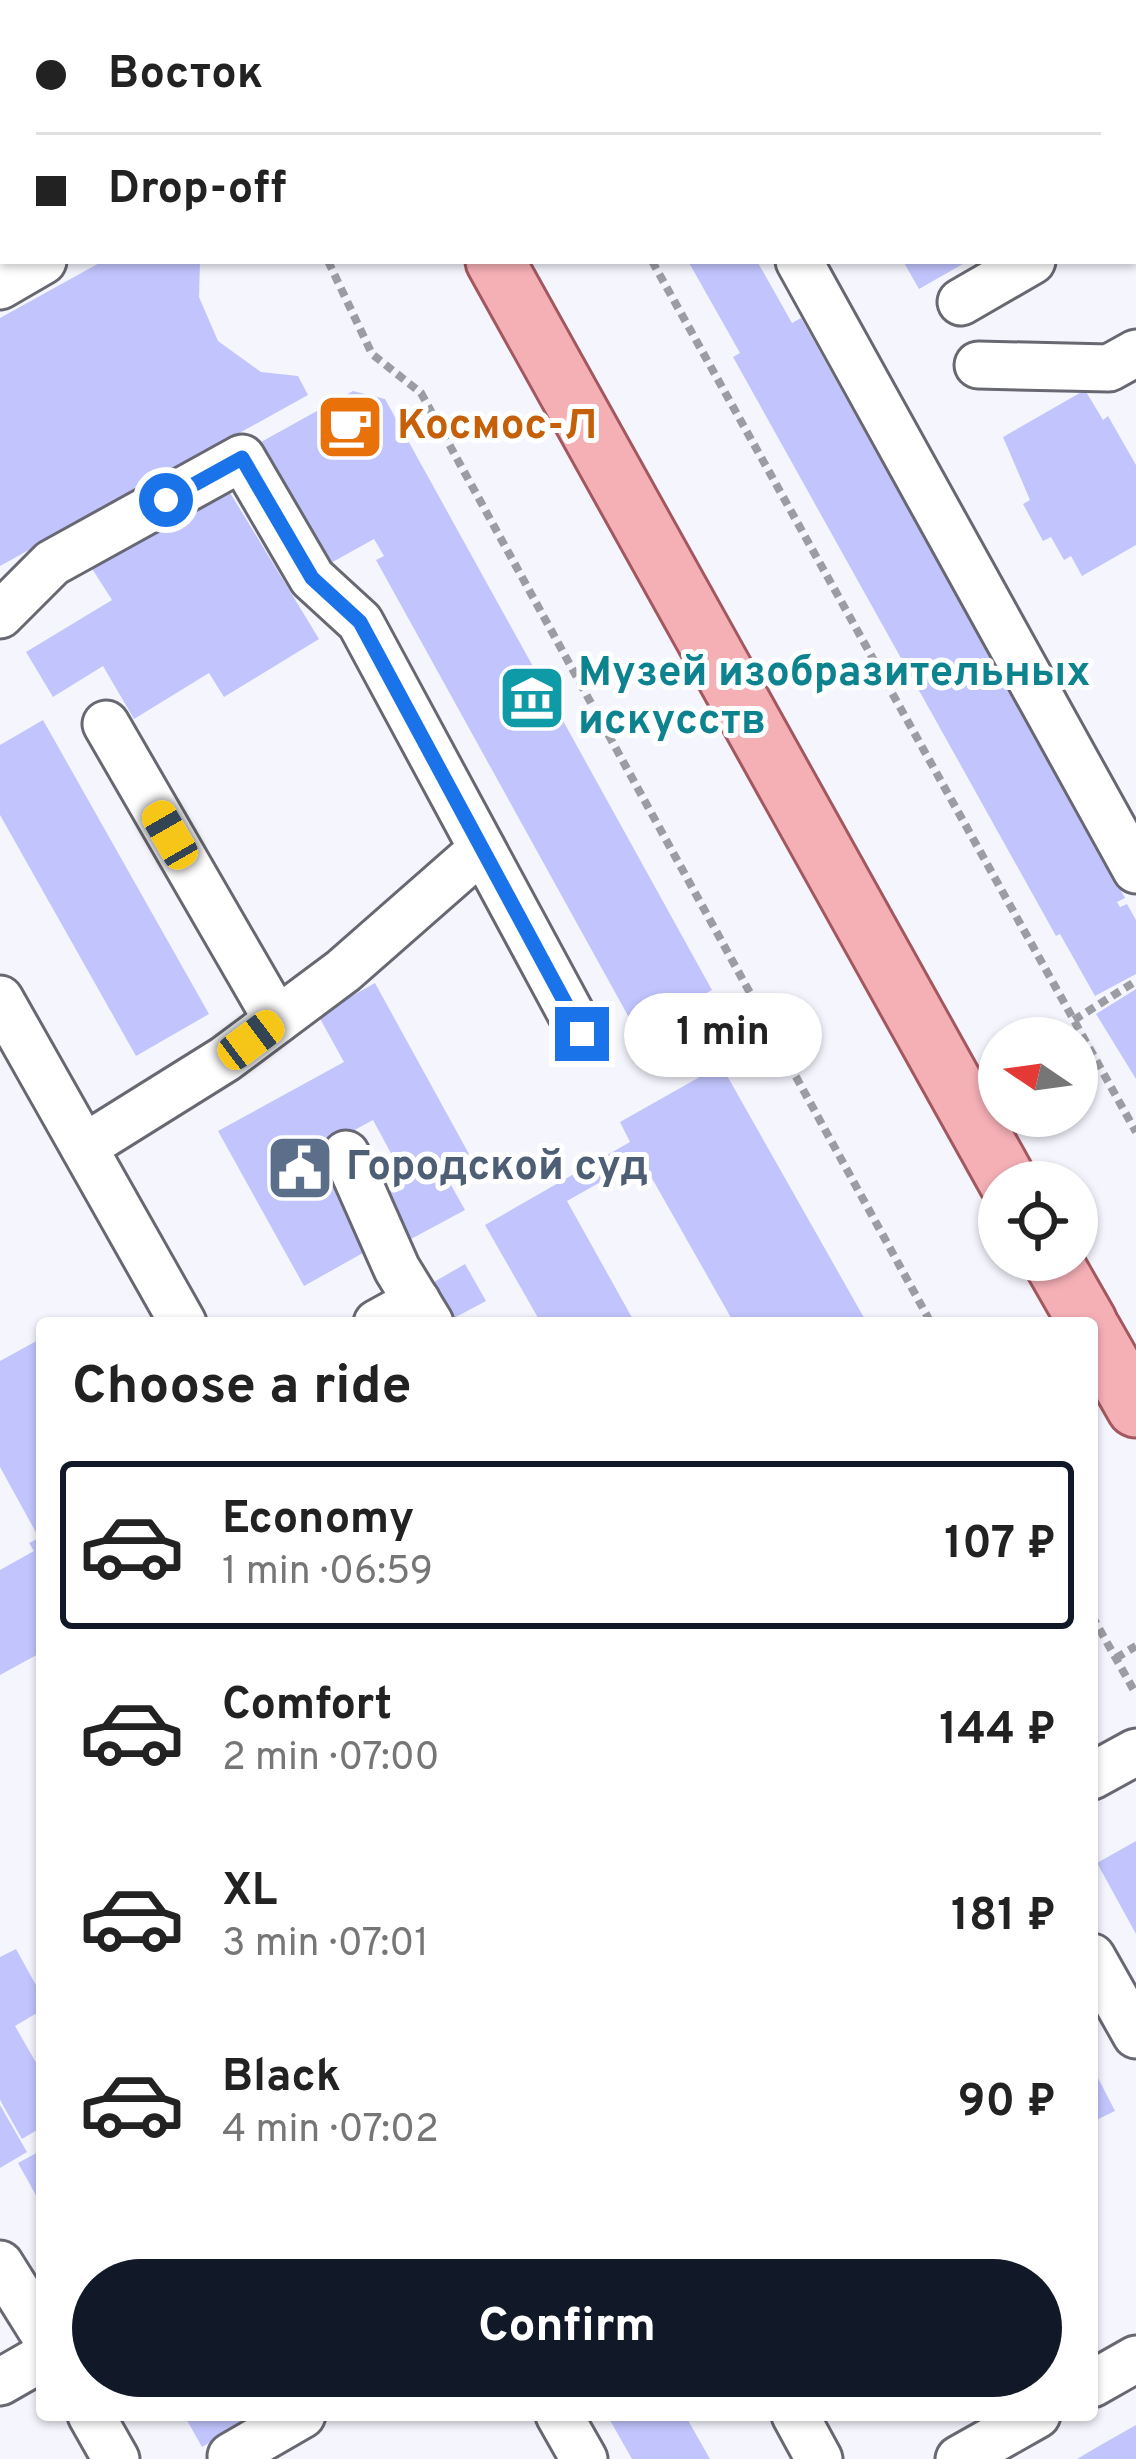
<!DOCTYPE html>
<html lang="en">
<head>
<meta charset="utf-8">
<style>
	:root { --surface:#fff; --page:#f6f6f6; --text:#222; --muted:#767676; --line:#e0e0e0; --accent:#111827 }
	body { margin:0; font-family:Overpass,sans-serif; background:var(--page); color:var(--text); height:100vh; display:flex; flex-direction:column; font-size:45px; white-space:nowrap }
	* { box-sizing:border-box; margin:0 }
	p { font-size:39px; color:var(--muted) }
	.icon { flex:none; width:66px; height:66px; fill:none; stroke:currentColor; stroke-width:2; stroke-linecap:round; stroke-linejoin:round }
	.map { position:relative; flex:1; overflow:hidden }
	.drawer { position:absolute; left:36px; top:1317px; width:1062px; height:1104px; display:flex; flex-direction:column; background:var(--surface); border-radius:12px; box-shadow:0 3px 9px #0004 }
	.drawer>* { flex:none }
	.banner { position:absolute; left:0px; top:0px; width:1137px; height:264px; box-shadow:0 3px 9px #0004; display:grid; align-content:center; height:264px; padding:0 36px; background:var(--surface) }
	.needle { width:78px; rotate:283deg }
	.tools { position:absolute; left:978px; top:1017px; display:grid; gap:24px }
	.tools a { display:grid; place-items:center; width:120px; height:120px; border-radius:50%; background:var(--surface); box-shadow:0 3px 9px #0004; font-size:60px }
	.end { position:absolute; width:54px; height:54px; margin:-27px; border:15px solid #1a73e8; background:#fff; box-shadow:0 0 0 6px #fff }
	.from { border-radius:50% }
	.bubble { position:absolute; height:84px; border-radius:42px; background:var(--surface); box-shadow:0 3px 9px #0004; font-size:39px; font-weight:700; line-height:84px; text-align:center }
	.car { position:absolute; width:36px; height:72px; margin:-36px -18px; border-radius:15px; box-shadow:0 0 9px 3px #0007; background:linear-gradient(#f5c518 24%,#345 0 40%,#f5c518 0 76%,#345 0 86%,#f5c518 0) }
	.banner b { display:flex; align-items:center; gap:42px; height:114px; font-size:45px }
	.banner b+b { border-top:3px solid var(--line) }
	.banner i { width:30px; height:30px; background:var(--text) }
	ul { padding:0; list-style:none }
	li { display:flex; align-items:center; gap:36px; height:168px; margin:0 24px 18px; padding:0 12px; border:6px solid transparent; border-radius:12px }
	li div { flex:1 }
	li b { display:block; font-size:45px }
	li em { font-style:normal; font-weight:700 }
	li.current { border-color:var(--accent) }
	li>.icon { width:108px; height:108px; stroke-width:1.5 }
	h2 { padding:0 36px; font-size:54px; line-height:144px }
	.primary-button { display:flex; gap:24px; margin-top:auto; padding:24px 36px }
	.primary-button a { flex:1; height:138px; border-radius:72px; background:var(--accent); color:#fff; font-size:48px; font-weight:700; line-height:138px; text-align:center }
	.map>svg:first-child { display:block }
	.building { fill:#c2c5fd }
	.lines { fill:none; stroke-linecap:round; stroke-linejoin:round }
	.minor-casing { stroke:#686872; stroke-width:51 }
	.major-casing { stroke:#a35860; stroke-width:63 }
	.path { stroke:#9c9da3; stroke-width:8; stroke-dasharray:9 6; stroke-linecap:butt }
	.minor { stroke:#fff; stroke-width:45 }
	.major { stroke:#f5b0b6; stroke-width:57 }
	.route { stroke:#1a73e8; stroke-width:15 }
	.labels { text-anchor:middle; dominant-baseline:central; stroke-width:10; stroke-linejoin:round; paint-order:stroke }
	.food-label { font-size:42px; font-weight:bold; fill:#c56008; stroke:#fff; text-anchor:start }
	.culture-label { font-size:42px; font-weight:bold; fill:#0d838f; stroke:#fff; text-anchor:start }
	.service-label { font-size:42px; font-weight:bold; fill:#4e5e75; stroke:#fff; text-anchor:start }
</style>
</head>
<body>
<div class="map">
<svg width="1136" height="2459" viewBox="0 0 1136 2459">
	<rect width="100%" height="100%" fill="#f4f5fd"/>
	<g class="building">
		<path d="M103,261H200L199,297L218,341L261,372L298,376L308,395L0,566V318Z"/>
		<path d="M688,261H757L792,323L801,318L1125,898L1117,902L1120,907L1127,904L1136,920V974L1095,996L1060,934L1056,936L733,357L740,353Z"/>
		<path d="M903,261H968L919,289Z"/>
		<path d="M1085,390L1103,420L1108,416L1136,465V545L1082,576L1071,556L1064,560L1051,537L1043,541L1023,504L1030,500L1003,437Z"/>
		<path d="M353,391L385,399L712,990L637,1032L376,560L384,556L374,539L329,564L261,442Z"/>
		<path d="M226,486L319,639L224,697L209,673L134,719L103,666L53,697L26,652L112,600L91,567Z"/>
		<path d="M43,720L209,1014L136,1056L0,815V745Z"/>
		<path d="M375,983L469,1154L442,1169L465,1210L411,1239L386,1192L406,1181L373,1120L316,1151L370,1249L304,1286L218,1131L344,1062L318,1015Z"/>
		<path d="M1136,989V1079L1096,1014Z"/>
		<path d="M721,1065L867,1323H734L641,1159L567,1201L635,1323H541L485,1225L630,1142L620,1122Z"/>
		<path d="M465,1264L486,1301L454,1318L434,1282Z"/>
		<path d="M42,1338V1652L0,1675V1570L34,1551L29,1543L39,1538L0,1467V1361Z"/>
		<path d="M1136,1841V1934L1097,1863Z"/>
		<path d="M16,1949L42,1996V2010L15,2026L42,2073V2127L22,2139L0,2100V1957Z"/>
		<path d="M1097,2076L1115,2111L1092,2122V2078Z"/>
		<path d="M0,2105L27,2152L0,2168Z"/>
		<path d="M42,2150V2206L18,2163Z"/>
		<path d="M184,2415H257L202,2447Z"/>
		<path d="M607,2415H685L710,2459H632Z"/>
		<path d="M1136,2425V2459H1077L1099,2446Z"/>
	</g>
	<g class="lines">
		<defs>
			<g id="minor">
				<path d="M6,0L8,3"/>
				<path d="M657,0L658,3"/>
				<path d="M1134,6L1136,5"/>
				<path d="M1134,202L1136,200"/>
				<path d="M799,261L1136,870"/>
				<path d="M0,286L43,261"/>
				<path d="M961,302L1032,261"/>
				<path d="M978,365L1109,368L1136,353"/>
				<path d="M0,615L52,563L242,458L312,578L360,622L582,1034"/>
				<path d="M106,724L277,1020"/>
				<path d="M0,999L183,1323"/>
				<path d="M84,1147L225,1059L343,971L482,849"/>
				<path d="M346,1154L397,1269L430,1323"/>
				<path d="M377,1323L417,1301"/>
				<path d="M1092,1776L1136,1752"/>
				<path d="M1092,1957L1136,2035"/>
				<path d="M0,2264L42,2331"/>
				<path d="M0,2382L42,2358"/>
				<path d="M1092,2384L1136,2359"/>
				<path d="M91,2415L116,2459"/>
				<path d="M559,2415L584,2459"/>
				<path d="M795,2415L819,2459"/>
				<path d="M231,2456L302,2415"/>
				<path d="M959,2459L1037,2415"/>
			</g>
			<g id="major">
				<path d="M353,0L355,3"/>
				<path d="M495,261L1008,1182"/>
				<path d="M1052,1260L1088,1323"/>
				<path d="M1092,1331L1136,1408"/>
			</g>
		</defs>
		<use href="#minor" class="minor-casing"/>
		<use href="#major" class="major-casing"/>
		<g class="path">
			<path d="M198,0L200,3"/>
			<path d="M505,0L506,3"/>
			<path d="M328,261L372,354L421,393L931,1323"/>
			<path d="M652,261L1136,1132"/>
			<path d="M1074,1020L1136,981"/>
			<path d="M1092,1616L1136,1694"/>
			<path d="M1116,1658L1136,1646"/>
		</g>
		<use href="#minor" class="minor"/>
		<use href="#major" class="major"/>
	</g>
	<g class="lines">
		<path class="route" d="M166,500L242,458L312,578L360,622L582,1034"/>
	</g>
	<defs>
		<symbol id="cafe-square" viewBox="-11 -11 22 22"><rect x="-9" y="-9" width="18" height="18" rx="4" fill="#e8710a" stroke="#fff"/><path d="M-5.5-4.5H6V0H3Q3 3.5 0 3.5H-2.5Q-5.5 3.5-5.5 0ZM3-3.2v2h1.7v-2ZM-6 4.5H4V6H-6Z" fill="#fff"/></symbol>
		<symbol id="museum-square" viewBox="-11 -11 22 22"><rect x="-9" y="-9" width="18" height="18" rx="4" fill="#0f9aa8" stroke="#fff"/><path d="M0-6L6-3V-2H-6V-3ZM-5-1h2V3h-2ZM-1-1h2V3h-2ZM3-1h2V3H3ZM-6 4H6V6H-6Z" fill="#fff"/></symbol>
		<symbol id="civic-square" viewBox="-11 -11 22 22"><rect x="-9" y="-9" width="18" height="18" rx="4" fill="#5c6f8a" stroke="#fff"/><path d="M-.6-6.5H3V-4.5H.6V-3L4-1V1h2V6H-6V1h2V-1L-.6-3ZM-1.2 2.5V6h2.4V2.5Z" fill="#fff"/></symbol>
	</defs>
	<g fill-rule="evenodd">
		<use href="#cafe-square" x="312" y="389" width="76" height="76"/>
		<use href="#museum-square" x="494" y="660" width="76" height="76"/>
		<use href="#civic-square" x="262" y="1130" width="76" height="76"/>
	</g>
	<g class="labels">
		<g class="food-label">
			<text x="397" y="427">Космос-Л</text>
		</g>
		<g class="culture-label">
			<text x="578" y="674">Музей изобразительных<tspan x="578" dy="48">искусств</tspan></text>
		</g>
		<g class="service-label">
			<text x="346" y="1168">Городской суд</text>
		</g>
	</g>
</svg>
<div class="tools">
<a><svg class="needle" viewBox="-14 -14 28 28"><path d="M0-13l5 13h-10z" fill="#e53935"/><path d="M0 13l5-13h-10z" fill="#767676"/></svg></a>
<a><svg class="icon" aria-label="locate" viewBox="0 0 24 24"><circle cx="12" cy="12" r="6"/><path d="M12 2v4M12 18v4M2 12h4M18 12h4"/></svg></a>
</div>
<i class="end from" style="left:166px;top:500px"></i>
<i class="end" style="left:582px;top:1034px"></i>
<div class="bubble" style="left:624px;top:993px;width:198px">1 min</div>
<i class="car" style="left:170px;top:835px;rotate:330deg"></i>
<i class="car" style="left:251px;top:1040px;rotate:53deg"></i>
<div class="banner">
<b><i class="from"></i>Восток</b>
<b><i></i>Drop-off</b>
</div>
<section class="drawer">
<h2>Choose a ride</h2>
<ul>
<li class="current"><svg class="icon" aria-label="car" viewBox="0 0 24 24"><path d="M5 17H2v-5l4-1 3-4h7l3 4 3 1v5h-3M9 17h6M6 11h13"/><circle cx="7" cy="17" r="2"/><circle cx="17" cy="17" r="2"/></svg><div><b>Economy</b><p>1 min · 06:59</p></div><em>107 ₽</em></li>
<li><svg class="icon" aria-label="car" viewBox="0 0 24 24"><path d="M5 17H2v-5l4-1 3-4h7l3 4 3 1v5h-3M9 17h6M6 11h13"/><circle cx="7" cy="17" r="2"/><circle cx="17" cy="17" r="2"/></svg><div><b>Comfort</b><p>2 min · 07:00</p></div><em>144 ₽</em></li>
<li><svg class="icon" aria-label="car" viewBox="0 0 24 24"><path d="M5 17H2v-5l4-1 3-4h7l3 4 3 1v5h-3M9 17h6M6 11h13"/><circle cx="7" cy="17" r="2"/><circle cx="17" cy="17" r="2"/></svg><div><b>XL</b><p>3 min · 07:01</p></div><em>181 ₽</em></li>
<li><svg class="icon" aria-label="car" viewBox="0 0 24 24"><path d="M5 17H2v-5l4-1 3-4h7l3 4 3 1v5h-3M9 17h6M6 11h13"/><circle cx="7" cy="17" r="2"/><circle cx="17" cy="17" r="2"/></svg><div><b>Black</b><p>4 min · 07:02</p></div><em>90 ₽</em></li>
</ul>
<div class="primary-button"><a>Confirm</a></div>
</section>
</div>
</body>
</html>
